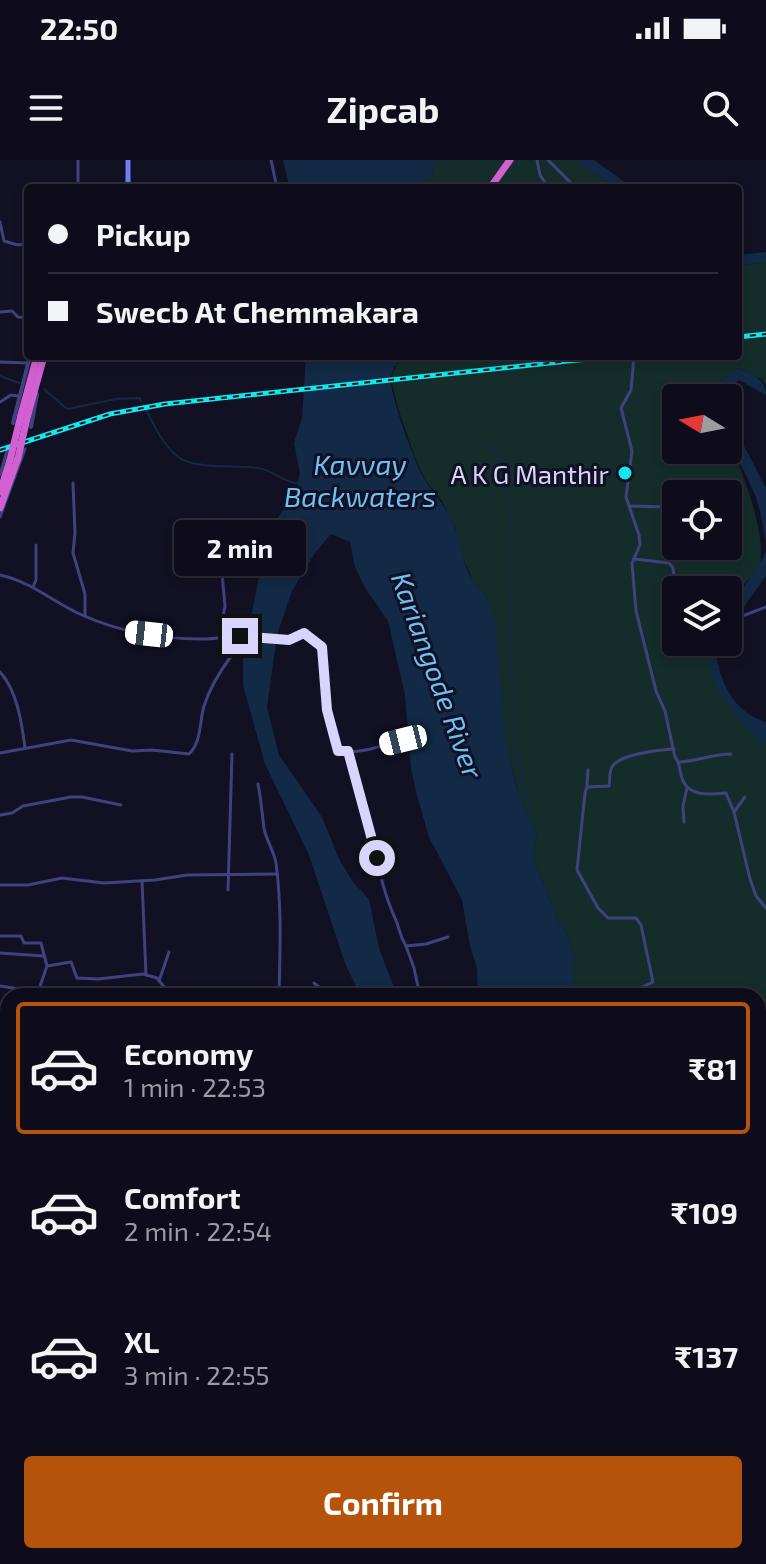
<!DOCTYPE html>
<html lang="en">
<head>
<meta charset="utf-8">
<style>
	:root { --surface:#0e0c1a; --page:#1c1a27; --text:#f1f3f6; --muted:#9b9ba2; --line:#2e2c39; --accent:#b45309 }
	body { margin:0; font-family:"Exo 2",sans-serif; background:var(--page); color:var(--text); height:100vh; display:flex; flex-direction:column; font-size:30px; white-space:nowrap }
	* { box-sizing:border-box; margin:0 }
	p { font-size:26px; color:var(--muted) }
	.icon { flex:none; width:44px; height:44px; fill:none; stroke:currentColor; stroke-width:2; stroke-linecap:round; stroke-linejoin:round }
	.map { position:relative; flex:1; overflow:hidden }
	.sheet { position:absolute; left:0px; top:828px; width:766px; height:576px; display:flex; flex-direction:column; background:var(--surface); border-radius:24px 24px 0 0; box-shadow:0 4px 12px #0003,0 0 0 2px var(--line) }
	.sheet>* { flex:none }
	.guide { position:absolute; left:24px; top:24px; width:718px; height:176px; border-radius:8px; box-shadow:0 4px 12px #0003,0 0 0 2px var(--line); display:grid; align-content:center; height:176px; padding:0 24px; background:var(--surface) }
	.needle { width:52px; rotate:280deg }
	.tools { position:absolute; left:662px; top:224px; display:grid; gap:16px }
	.tools a { display:grid; place-items:center; width:80px; height:80px; border-radius:8px; background:var(--surface); box-shadow:0 4px 12px #0003,0 0 0 2px var(--line); font-size:40px }
	.end { position:absolute; width:36px; height:36px; margin:-18px; border:10px solid #d7d5fc; background:#111; box-shadow:0 0 0 4px #111 }
	.from { border-radius:50% }
	.bubble { position:absolute; height:56px; border-radius:8px; background:var(--surface); box-shadow:0 4px 12px #0003,0 0 0 2px var(--line); font-size:26px; font-weight:700; line-height:56px; text-align:center }
	.car { position:absolute; width:24px; height:48px; margin:-24px -12px; border-radius:10px; box-shadow:0 0 6px 2px #0007; background:linear-gradient(#fff 24%,#345 0 40%,#fff 0 76%,#345 0 86%,#fff 0) }
	.guide b { display:flex; align-items:center; gap:28px; height:76px; font-size:30px }
	.guide b+b { border-top:2px solid var(--line) }
	.guide i { width:20px; height:20px; background:var(--text) }
	ul { padding:14px 0 0; list-style:none }
	li { display:flex; align-items:center; gap:24px; height:132px; margin:0 16px 12px; padding:0 8px; border:4px solid transparent; border-radius:8px }
	li div { flex:1 }
	li b { display:block; font-size:30px }
	li em { font-style:normal; font-weight:700 }
	li.on { border-color:var(--accent) }
	li>.icon { width:72px; height:72px; stroke-width:1.5 }
	.primary-button { display:flex; gap:16px; margin-top:auto; padding:16px 24px }
	.primary-button a { flex:1; height:92px; border-radius:8px; background:var(--accent); color:#fff; font-size:32px; font-weight:700; line-height:92px; text-align:center }
	.status { display:flex; justify-content:space-between; align-items:center; height:56px; padding:0 40px; background:var(--surface); direction:ltr }
	.status svg { height:22px; fill:currentColor }
	header { display:flex; justify-content:space-between; align-items:center; height:104px; padding:0 24px; background:var(--surface); font-size:36px; font-weight:700 }
	.map>svg:first-child { display:block }
	.green { fill:#142d2a; fill-rule:evenodd }
	.water { fill:#122a45 }
	.lines { fill:none; stroke-linecap:round; stroke-linejoin:round }
	.stream { stroke:#122a45; stroke-width:2 }
	.minor { stroke:#3f427f; stroke-width:3 }
	.tertiary { stroke:#3f427f; stroke-width:4 }
	.secondary { stroke:#747cf4; stroke-width:5 }
	.trunk { stroke:#d260d2; stroke-width:7 }
	.rail-casing { stroke:#12e8eb; stroke-width:5 }
	.rail { stroke:#121023; stroke-width:2; stroke-dasharray:6; stroke-linecap:butt }
	.trunk-bridge { stroke:#d260d2; stroke-width:7 }
	.route { stroke:#d7d5fc; stroke-width:10 }
	.poi-dot { fill:#12e8eb; stroke:#121023; stroke-width:3 }
	.labels { text-anchor:middle; dominant-baseline:central; stroke-width:6; stroke-linejoin:round; paint-order:stroke }
	.poi-label { font-size:26px; fill:#d7d5fc; stroke:#121023; text-anchor:end }
	.water-label { font-size:28px; font-style:italic; fill:#6cc0f4; stroke:#121023 }
</style>
</head>
<body>
<div class="status"><b>22:50</b><svg viewBox="0 0 49 12"><path d="M0 12V9h3v3zM5 12V6h3v6zM10 12V3h3v9zM15 12V0h3v12zM26 1h20v11H26zM47 4h2v5h-2z"/></svg></div>
<header><svg class="icon" aria-label="menu" viewBox="0 0 24 24"><path d="M4 6h16M4 12h16M4 18h16"/></svg>Zipcab<svg class="icon" aria-label="search" viewBox="0 0 24 24"><circle cx="10" cy="10" r="6"/><path d="M15 15l6 6"/></svg></header>
<div class="map">
<svg width="766" height="1404" viewBox="0 0 766 1404">
	<rect width="100%" height="100%" fill="#121023"/>
	<g class="green">
		<path d="M435,0H575L616,28H415L432,14Z"/>
		<path d="M766,102V225L761,219L738,208L717,224L719,238H676V290H728V275C741,313 766,366 760,406C755,416 745,421 739,430C735,437 732,445 728,453V430H676V482H712L709,502L717,527L761,583L766,584V1404H682L679,1396H758V836H579L573,822V793L567,773L558,760L533,698L537,673L523,650L509,598L504,572L497,490L488,440L472,419L461,394L455,367L442,341L425,320L414,295L397,245L391,218L400,196H738V106ZM676,334H728V386H676Z"/>
	</g>
	<g class="water">
		<path d="M283,0H435L432,14L415,28H290Z"/>
		<path d="M575,0H594L633,28H616Z"/>
		<path d="M766,92V102L738,106V95Z"/>
		<path d="M306,196H400C397,203 391,212 391,219C390,237 416,306 426,322C436,337 449,350 455,368C461,385 462,403 472,419C478,428 486,434 490,444C497,462 496,478 498,497C505,559 504,618 537,673L533,698L558,760L567,773L573,793V822L579,836H478L477,808L470,786L462,740L429,677L416,632L411,608L405,535L388,461L365,428L355,407L350,382L331,374L315,393L292,431L277,475L267,547L279,595L322,657L340,701L353,722L369,739L379,788L397,836H361L346,806L309,695L265,604L243,525V495L260,413L279,356L296,329L300,314L294,283L302,258Z"/>
		<path d="M738,208C752,215 766,218 766,235L739,220L725,231V238H719L717,224Z"/>
		<path d="M728,255L766,328V382C763,367 761,352 756,338C745,307 728,291 728,255Z"/>
		<path d="M766,391V416L746,444L728,475C728,429 751,428 766,391Z"/>
		<path d="M712,482H724L717,499C722,527 737,554 766,562V584H761C742,561 711,533 709,501C708,496 711,488 712,482Z"/>
		<path d="M0,1309L8,1310V1380L0,1382Z"/>
		<path d="M127,1396H231L243,1404H161Z"/>
		<path d="M256,1396H426V1404H255Z"/>
		<path d="M632,1396H679L682,1404H632Z"/>
	</g>
	<g class="lines">
		<g class="stream">
			<path d="M0,216L19,223"/>
			<path d="M44,229L67,249L116,239L140,238L141,241"/>
			<path d="M143,245L144,246"/>
			<path d="M146,250C154,265 166,292 183,300C203,309 236,305 258,308C273,310 284,323 299,323"/>
			<path d="M482,282L500,295L511,311L505,334L511,354L508,398L510,495L516,587L529,651L525,656"/>
		</g>
		<g class="minor">
			<path d="M78,0V28"/>
			<path d="M271,0L277,28"/>
			<path d="M537,0L540,15L549,28"/>
			<path d="M548,0L576,28"/>
			<path d="M0,62L4,81L18,85L28,83"/>
			<path d="M0,152L12,151L18,157L28,158"/>
			<path d="M634,196L631,230L621,248L632,291L626,337L639,375L640,385L632,403L636,451L656,531L665,551L675,597C680,603 679,607 681,615C686,637 708,635 726,633L734,652L750,719L756,736L766,748"/>
			<path d="M0,202L28,203"/>
			<path d="M0,242L11,235L18,236"/>
			<path d="M0,315L7,291"/>
			<path d="M73,323L75,373L73,393L85,434V456"/>
			<path d="M629,346L666,347L676,344"/>
			<path d="M0,357L25,289"/>
			<path d="M219,380L225,446L222,463L224,473L219,477"/>
			<path d="M634,399L669,403L673,408L676,438"/>
			<path d="M0,415C32,422 53,442 82,455C118,471 161,479 201,479C213,479 226,477 238,476C260,476 284,485 304,473L322,487L327,550L338,591C358,595 384,585 403,580"/>
			<path d="M33,427L36,420V385"/>
			<path d="M728,456L745,455L766,447"/>
			<path d="M0,512C17,530 22,564 25,588"/>
			<path d="M348,591C356,617 364,643 370,669C377,699 382,730 395,758C400,768 398,773 406,786L426,784L448,777"/>
			<path d="M0,593L71,580L132,591L152,590L189,594C202,581 199,563 204,546C210,527 220,511 232,495"/>
			<path d="M680,602C698,601 713,594 731,594"/>
			<path d="M258,624C261,639 262,653 264,668C266,680 274,691 276,703C282,748 280,791 279,836"/>
			<path d="M587,626L588,610"/>
			<path d="M734,652L745,637"/>
			<path d="M0,655L12,653L23,646L71,637H82L121,645"/>
			<path d="M684,662L683,646L687,628"/>
			<path d="M142,721L146,815"/>
			<path d="M0,725H28L62,718L104,723L155,720L187,715L277,714"/>
			<path d="M228,730L232,594"/>
			<path d="M0,776H21L24,783H41L47,806L71,802L77,818L98,819L143,814L157,818L165,828L193,836"/>
			<path d="M406,786L414,808L420,836"/>
			<path d="M0,793L43,796"/>
			<path d="M159,821L169,792"/>
			<path d="M314,823L320,828L323,836"/>
			<path d="M0,826L38,832L47,806"/>
			<path d="M624,836L653,822L641,765L636,758H608L598,748L577,710L585,633L587,627L609,626C610,621 609,612 612,607C619,594 659,590 674,589"/>
			<path d="M758,938L766,939"/>
			<path d="M0,958L8,959"/>
			<path d="M6,958L8,977"/>
			<path d="M8,980L5,981L6,1003L0,1004L8,1044"/>
			<path d="M758,1017L766,1007"/>
			<path d="M758,1114L766,1118"/>
			<path d="M0,1143L8,1142"/>
			<path d="M0,1296L3,1307L8,1309"/>
			<path d="M736,1396L739,1404"/>
			<path d="M511,1404L512,1396"/>
		</g>
		<g class="tertiary">
			<path d="M13,263L30,196"/>
			<path d="M31,267L37,234"/>
			<path d="M758,1286L766,1285"/>
		</g>
		<g class="secondary">
			<path d="M128,28V0"/>
			<path d="M0,1210L8,1209"/>
			<path d="M758,1340L766,1335"/>
		</g>
		<g class="trunk">
			<path d="M490,28L510,0"/>
			<path d="M28,254L44,196"/>
			<path d="M21,255L37,196"/>
			<path d="M0,332L10,300"/>
			<path d="M0,348L18,298"/>
		</g>
		<defs>
			<g id="rail">
				<path d="M738,177L766,174"/>
				<path d="M0,290L110,254L165,244L615,196"/>
			</g>
		</defs>
		<use href="#rail" class="rail-casing"/>
		<use href="#rail" class="rail"/>
		<g class="trunk-bridge">
			<path d="M18,298L28,254"/>
			<path d="M10,300L21,255"/>
		</g>
	</g>
	<g class="lines">
		<path class="route" d="M240,476L289,480L304,473L322,487L327,550L338,591H348L377,698"/>
	</g>
	<circle class="poi-dot" cx="625" cy="313" r="8"/>
	<g class="labels">
		<g class="poi-label">
			<text x="609" y="313">A K G Manthir</text>
		</g>
		<g class="water-label">
			<text x="360" y="304">Kavvay<tspan x="360" dy="32">Backwaters</tspan></text>
			<text transform="translate(438 515) rotate(70)">Kariangode River</text>
		</g>
	</g>
</svg>
<div class="tools">
<a><svg class="needle" viewBox="-14 -14 28 28"><path d="M0-13l5 13h-10z" fill="#e53935"/><path d="M0 13l5-13h-10z" fill="#9b9ba2"/></svg></a>
<a><svg class="icon" aria-label="locate" viewBox="0 0 24 24"><circle cx="12" cy="12" r="6"/><path d="M12 2v4M12 18v4M2 12h4M18 12h4"/></svg></a>
<a><svg class="icon" aria-label="layers" viewBox="0 0 24 24"><path d="M12 4l9 5-9 5-9-5zM3 14l9 5 9-5"/></svg></a>
</div>
<i class="end from" style="left:377px;top:698px"></i>
<i class="end" style="left:240px;top:476px"></i>
<div class="bubble" style="left:174px;top:360px;width:132px">2 min</div>
<i class="car" style="left:149px;top:474px;rotate:276deg"></i>
<i class="car" style="left:403px;top:580px;rotate:256deg"></i>
<div class="guide">
<b><i class="from"></i>Pickup</b>
<b><i></i>Swecb At Chemmakara</b>
</div>
<section class="sheet">
<ul>
<li class="on"><svg class="icon" aria-label="car" viewBox="0 0 24 24"><path d="M5 17H2v-5l4-1 3-4h7l3 4 3 1v5h-3M9 17h6M6 11h13"/><circle cx="7" cy="17" r="2"/><circle cx="17" cy="17" r="2"/></svg><div><b>Economy</b><p>1 min · 22:53</p></div><em>₹81</em></li>
<li><svg class="icon" aria-label="car" viewBox="0 0 24 24"><path d="M5 17H2v-5l4-1 3-4h7l3 4 3 1v5h-3M9 17h6M6 11h13"/><circle cx="7" cy="17" r="2"/><circle cx="17" cy="17" r="2"/></svg><div><b>Comfort</b><p>2 min · 22:54</p></div><em>₹109</em></li>
<li><svg class="icon" aria-label="car" viewBox="0 0 24 24"><path d="M5 17H2v-5l4-1 3-4h7l3 4 3 1v5h-3M9 17h6M6 11h13"/><circle cx="7" cy="17" r="2"/><circle cx="17" cy="17" r="2"/></svg><div><b>XL</b><p>3 min · 22:55</p></div><em>₹137</em></li>
</ul>
<div class="primary-button"><a>Confirm</a></div>
</section>
</div>
</body>
</html>
